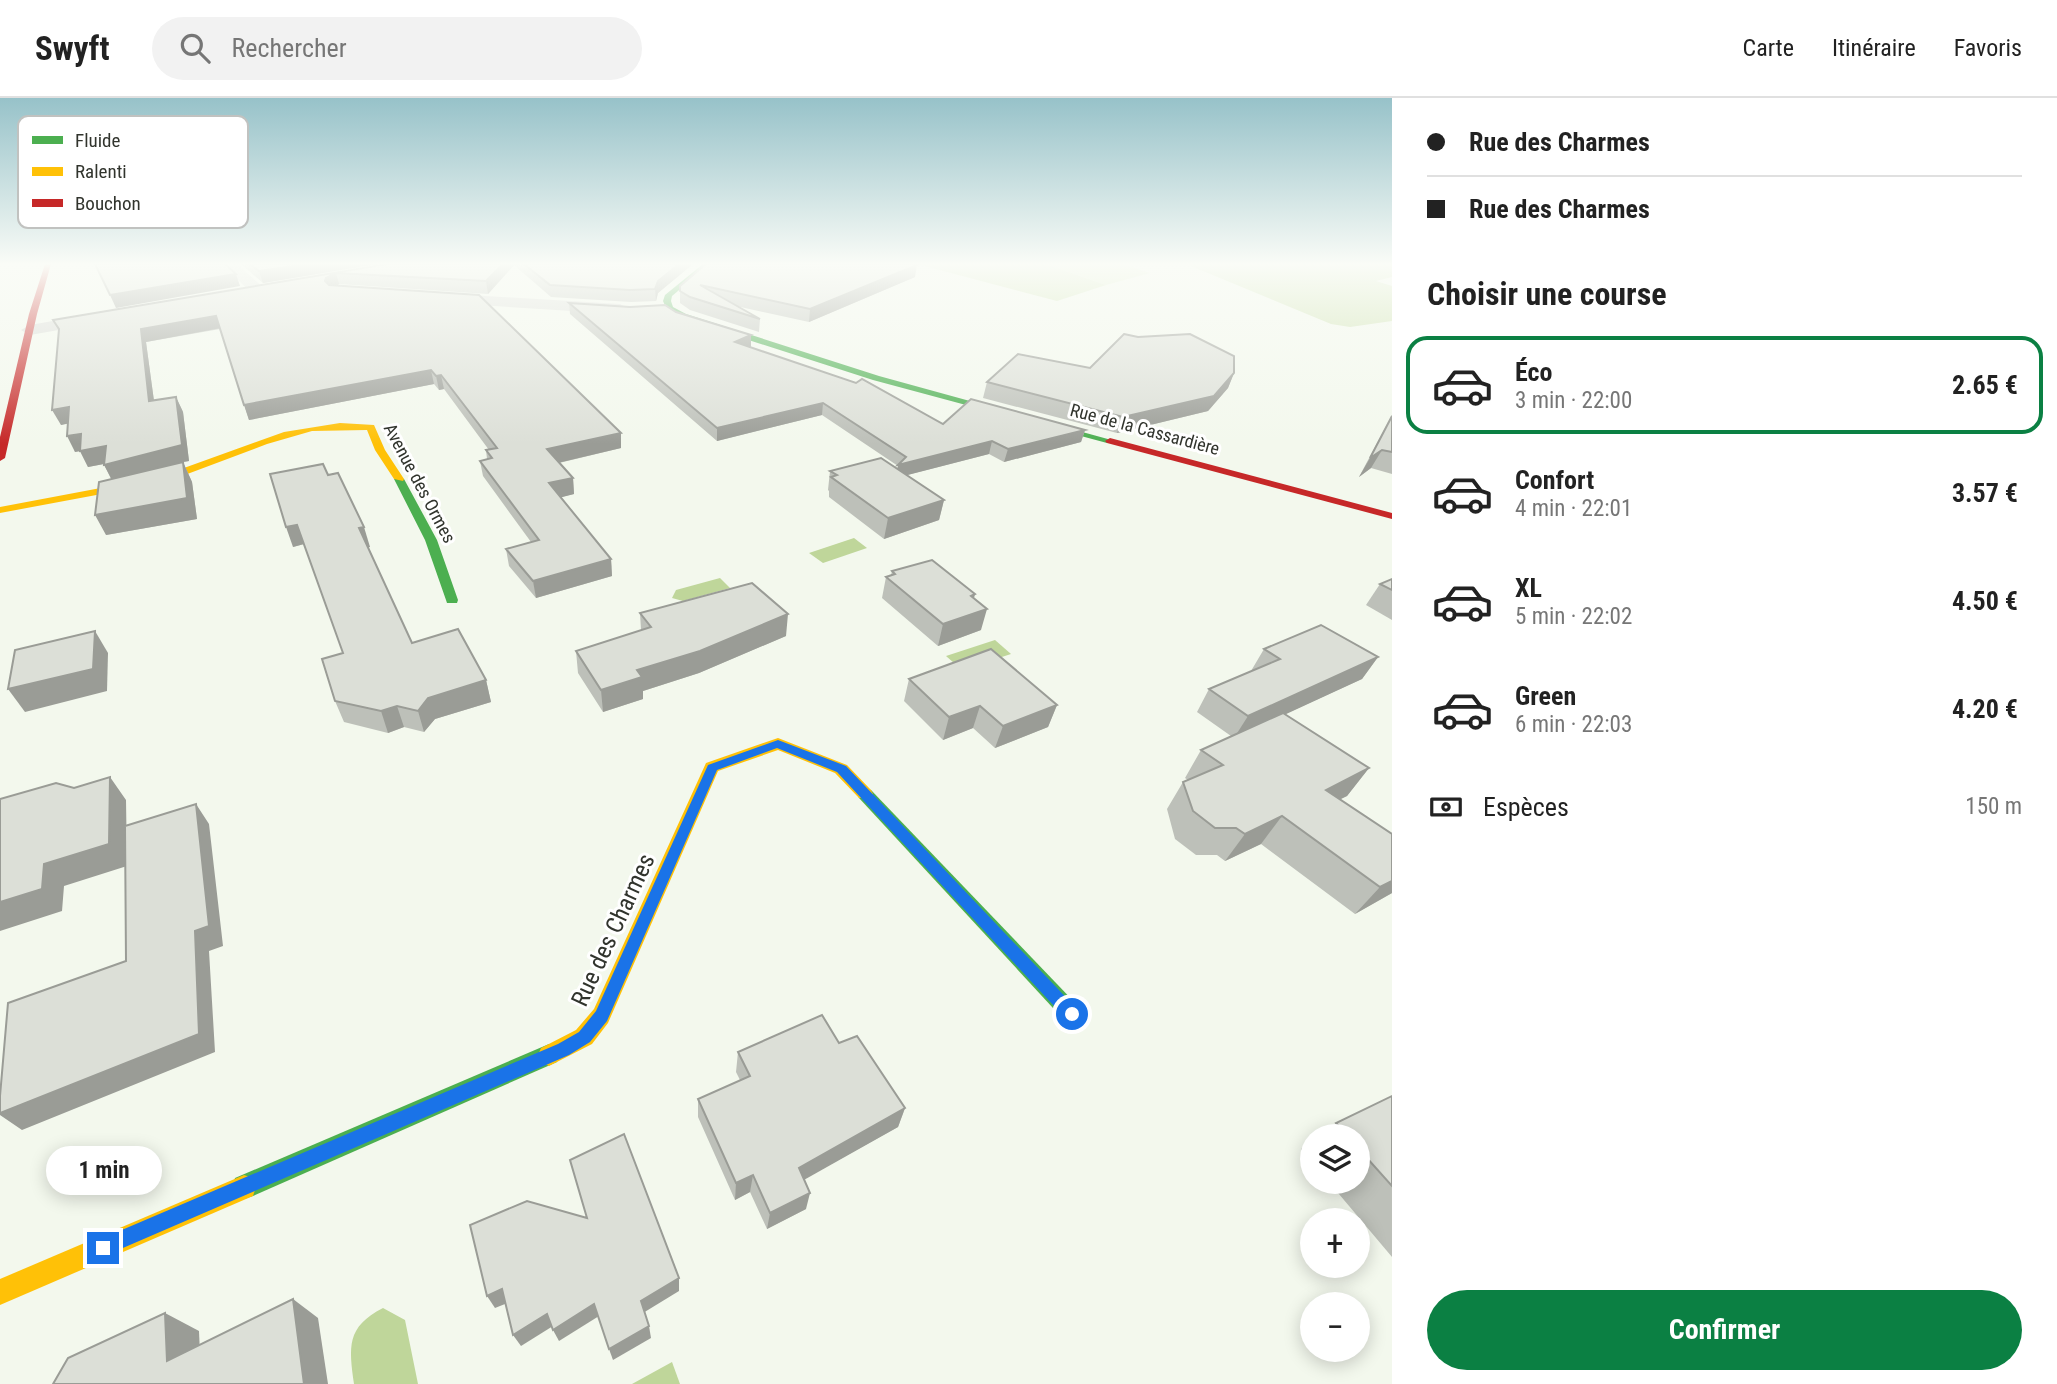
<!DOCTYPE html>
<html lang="fr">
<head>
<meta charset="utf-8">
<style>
	:root { --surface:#fff; --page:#f2f2f2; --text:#222; --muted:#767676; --line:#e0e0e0; --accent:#0b8043 }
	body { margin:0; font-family:"Roboto Condensed",sans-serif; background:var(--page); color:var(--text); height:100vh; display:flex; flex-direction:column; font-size:26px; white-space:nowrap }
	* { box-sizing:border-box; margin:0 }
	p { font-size:23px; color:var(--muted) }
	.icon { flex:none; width:38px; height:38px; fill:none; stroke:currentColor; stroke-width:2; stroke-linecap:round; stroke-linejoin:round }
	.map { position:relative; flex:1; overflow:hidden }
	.drawer { display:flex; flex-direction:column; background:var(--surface); width:665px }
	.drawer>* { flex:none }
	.guide { display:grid; align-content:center; height:154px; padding:0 35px; background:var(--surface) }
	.controls { position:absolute; left:1300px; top:1026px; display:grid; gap:14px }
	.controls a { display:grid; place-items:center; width:70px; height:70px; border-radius:50%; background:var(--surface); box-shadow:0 4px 18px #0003; font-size:35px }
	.end { position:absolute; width:32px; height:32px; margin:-16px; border:9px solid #1a73e8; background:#fff; box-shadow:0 0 0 4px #fff }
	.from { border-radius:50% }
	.bubble { position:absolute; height:49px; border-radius:24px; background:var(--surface); box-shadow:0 4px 18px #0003; font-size:23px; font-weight:700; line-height:49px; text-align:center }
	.guide b { display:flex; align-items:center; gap:24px; height:66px; font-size:26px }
	.guide b+b { border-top:2px solid var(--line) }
	.guide i { width:18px; height:18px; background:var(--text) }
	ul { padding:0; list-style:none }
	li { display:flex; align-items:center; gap:21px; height:98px; margin:0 14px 10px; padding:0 21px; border:4px solid transparent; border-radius:21px }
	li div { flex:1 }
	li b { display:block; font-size:26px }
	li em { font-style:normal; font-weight:700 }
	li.current { border-color:var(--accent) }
	li>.icon { width:63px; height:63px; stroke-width:1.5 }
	h2 { padding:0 35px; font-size:32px; line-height:84px }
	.pay { display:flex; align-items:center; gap:18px; height:77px; padding:0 35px; font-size:26px }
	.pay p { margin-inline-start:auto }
	.cta { display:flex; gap:14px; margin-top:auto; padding:14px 35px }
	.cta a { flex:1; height:80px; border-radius:42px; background:var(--accent); color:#fff; font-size:28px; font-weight:700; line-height:80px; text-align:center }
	header { display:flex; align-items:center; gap:42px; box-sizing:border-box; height:98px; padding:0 35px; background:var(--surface); border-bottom:2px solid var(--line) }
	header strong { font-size:33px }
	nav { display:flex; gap:38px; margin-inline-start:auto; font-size:24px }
	.search { width:490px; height:63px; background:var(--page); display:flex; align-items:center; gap:18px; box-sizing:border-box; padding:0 24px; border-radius:38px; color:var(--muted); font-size:26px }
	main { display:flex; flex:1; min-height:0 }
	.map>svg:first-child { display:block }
	.green { fill:#d9eabf }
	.forest { fill:#cce0ad }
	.water { fill:#bfd69a }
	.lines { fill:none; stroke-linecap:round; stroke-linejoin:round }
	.street { fill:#d7d8d4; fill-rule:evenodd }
	.fast { fill:#4caf50; fill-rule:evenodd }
	.slow { fill:#ffc107; fill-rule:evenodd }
	.jam { fill:#c62828; fill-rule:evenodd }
	.wall { fill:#bdc0b9 }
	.shaded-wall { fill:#9a9c96 }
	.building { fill:#dcdfd7; stroke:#9a9c96; stroke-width:2 }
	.route { fill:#1a73e8 }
	.labels { text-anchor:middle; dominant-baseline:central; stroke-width:6; stroke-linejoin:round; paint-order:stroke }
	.far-street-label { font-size:18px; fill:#31342d; stroke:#fff }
	.near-street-label { font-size:24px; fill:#31342d; stroke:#fff }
	.key { fill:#fff; stroke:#c1c2c0; stroke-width:2 }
	.key-label { font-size:19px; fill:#31342d }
</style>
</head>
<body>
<header>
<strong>Swyft</strong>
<div class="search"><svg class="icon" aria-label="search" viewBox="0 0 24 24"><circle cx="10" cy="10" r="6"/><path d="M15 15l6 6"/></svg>Rechercher</div>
<nav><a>Carte</a><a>Itinéraire</a><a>Favoris</a></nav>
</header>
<main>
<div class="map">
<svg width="1392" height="1286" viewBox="0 0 1392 1286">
	<rect width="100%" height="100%" fill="#f3f8ed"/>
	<path class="green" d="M1046,166H1122L1150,175L1106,187Z"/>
	<g class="forest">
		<path d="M917,166H1046L1106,187L1057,203Z"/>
		<path d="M1186,166H1392V179L1376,183L1392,188V223L1350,229L1331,226Z"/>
	</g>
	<g class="water">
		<path d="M854,440L867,450L823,465L809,455Z"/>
		<path d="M720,480L730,490L683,503L672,500L676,492Z"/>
		<path d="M995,542L1011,556L962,572L946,558Z"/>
		<path d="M383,1210L405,1222L418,1286H354C349,1249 346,1229 383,1210Z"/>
		<path d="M672,1264L680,1286H632Z"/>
	</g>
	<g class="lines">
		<g class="street">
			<path d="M221,166H237L267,193L265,196H253Z"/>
			<path d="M437,195L620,206L629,211L620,216L431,204L429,200L431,196Z"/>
			<path d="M104,214L110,215L113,219L110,223L30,237L21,232L30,227Z"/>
		</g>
		<g class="fast">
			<path d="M703,166H710L672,198L671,203L673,209L686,216L879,278L1115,343L1107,345L873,282L680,220L667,212L663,203L665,197Z"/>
			<path d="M395,379L404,381L437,442L458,502L457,505H447L446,502L425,442L394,381Z"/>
			<path d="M865,690L871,692L1079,909L1083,916L1079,923L1072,926L1065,923L859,700L857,696L859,692Z"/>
			<path d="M549,946L557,950L560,957L557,964L253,1098L244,1101L235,1098L232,1089L235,1080Z"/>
		</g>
		<g class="slow">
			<path d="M340,325L374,327L385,352L404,381L403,383L394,381L375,352L367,332L312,333L267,346L166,384L0,415V409L159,379L284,334Z"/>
			<path d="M778,640L847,667L871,692L873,696L871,700H859L835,675L778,652L718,673L608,925L592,946L549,968L541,964L538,957L541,950L576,932L594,911L706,665Z"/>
			<path d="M244,1077L253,1080L256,1089L253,1098L0,1207V1181Z"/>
		</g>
		<g class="jam">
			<path d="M45,166H51L37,216L5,360L0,363V339L29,216Z"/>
			<path d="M1110,340L1392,415V421L1107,345L1105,343Z"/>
		</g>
	</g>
	<g class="wall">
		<path d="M241,166H377L263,185Z"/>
		<path d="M387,166H693L658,195L656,203L631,204L551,199L514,167L488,196L339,186L336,188L621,335V350L559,365L573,380L574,396L561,399L611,461L612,478L536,500L509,468L506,451L531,444L483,378L480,363L487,361L486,352H489L444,291L439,292L434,286L249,322L220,231L146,244L154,303L176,299L183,314L189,363L183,364L192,384L197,421L106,437L111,381L104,366L88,369L80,353L75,354L68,325L61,327L59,233L53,222Z"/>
		<path d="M915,179L809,224L736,208L760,221L759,234L690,212L680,205V188Z"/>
		<path d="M569,205L676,214L751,237V249H749L943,326L1085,332L1081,344L1004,364L989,356L907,377L944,402L939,422L884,441L829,399V393L828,392L830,373L897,371L898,368L822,317L717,343L570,216Z"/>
		<path d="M1090,270L1234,275L1228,290L1208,313L1117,335L983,300L987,284Z"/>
		<path d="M1392,317V376L1371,370L1359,379Z"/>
		<path d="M328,377L370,449H368L412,545L486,582L491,604L435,621L424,634L404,629L388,635L344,624L335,603L343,555L304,446L293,449Z"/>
		<path d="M892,473L974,500L981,532L938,548L882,500L886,479L891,477Z"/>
		<path d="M1392,481V522L1366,507L1380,486Z"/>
		<path d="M640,515L786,538L699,575L643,593V601L603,614L578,575L576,553L641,532Z"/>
		<path d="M1264,551L1378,559L1362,581L1285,616L1369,670L1347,698L1340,701L1392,795L1355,816L1261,746L1225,763L1217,757H1196L1175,741L1167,711L1183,684L1188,682L1185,680L1201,652L1231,638L1197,614L1209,591L1251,573Z"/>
		<path d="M909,581L1057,607L1048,629L995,650L973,630L943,642L904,603Z"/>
		<path d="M839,945L905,1010L898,1029L804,1081L806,1111L767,1131L750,1094L735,1102L698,1019V1001L740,982L736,974L738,954Z"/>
		<path d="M1392,998V1159L1328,1083H1358V1038H1319L1336,1025Z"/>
		<path d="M1312,1042V1064L1301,1051Z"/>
	</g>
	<g class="shaded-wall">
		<path d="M305,166H377L263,185L259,173Z"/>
		<path d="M503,166H514V167L488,196L486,183Z"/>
		<path d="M679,166H693L658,195L656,203L655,191L658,183Z"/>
		<path d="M917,167L915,179L809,224L810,211Z"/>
		<path d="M336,175L339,186L330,192L325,183L326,180Z"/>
		<path d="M236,176L240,188L116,210L110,197Z"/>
		<path d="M216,218L221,230L146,244L156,318L149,303L141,231Z"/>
		<path d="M751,237V249L734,255L735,244Z"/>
		<path d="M431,272L434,286L249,322L244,307Z"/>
		<path d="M1234,275L1228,290L1208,313L1117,335L1123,319Z"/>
		<path d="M441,277L444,291L439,292L436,278Z"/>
		<path d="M176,299L183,314L189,363L183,364L192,384L197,421L106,437L95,417L112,382L104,367Z"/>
		<path d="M823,305L822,317L717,343V330Z"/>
		<path d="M69,309L76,324L61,327L52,312Z"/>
		<path d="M1085,332L1081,344L1004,364L1008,351Z"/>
		<path d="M621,335V350L549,367L547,351Z"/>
		<path d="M81,336L90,351L75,354L67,338Z"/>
		<path d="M992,343L989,356L896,380L898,367Z"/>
		<path d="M106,348L114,364L88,369L80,353Z"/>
		<path d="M1382,352L1371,370L1359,379L1370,360Z"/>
		<path d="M573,380L574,396L551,402L549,385Z"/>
		<path d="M944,402L939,422L884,441L888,420Z"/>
		<path d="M297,427L304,446L293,449L286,429Z"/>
		<path d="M364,429L370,449L365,450L359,430Z"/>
		<path d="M611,461L612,478L536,500L533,483Z"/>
		<path d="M975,496L970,517L987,511L981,532L938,548L943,526L971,498Z"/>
		<path d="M788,516L786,538L699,575L643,593V601L603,614L601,592L637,572Z"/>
		<path d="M95,533L108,555L107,593L25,614L8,591Z"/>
		<path d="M1378,559L1362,581L1234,640L1248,618Z"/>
		<path d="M486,582L491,604L435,621L424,634L418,613L428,600Z"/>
		<path d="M1057,607L1048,629L995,650L1003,628Z"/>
		<path d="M397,608L404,629L388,635L381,613Z"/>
		<path d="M980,608L973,630L943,642L949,619Z"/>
		<path d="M1369,670L1347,698L1305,719L1326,692Z"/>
		<path d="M110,679L126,702L127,768L64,788L62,813L0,833V804L44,766Z"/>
		<path d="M196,706L209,726L223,848L209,853L215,954L22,1032L0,1017V1015L195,833Z"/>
		<path d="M1282,718L1261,746L1225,763L1245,736Z"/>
		<path d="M1392,783V795L1355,816L1380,789Z"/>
		<path d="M905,1010L898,1029L795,1087L799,1070Z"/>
		<path d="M753,1077L750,1094L735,1102L736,1085Z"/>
		<path d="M810,1095L806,1111L767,1131L770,1115Z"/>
		<path d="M679,1180V1193L643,1215L641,1203Z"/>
		<path d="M502,1191L510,1204L495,1210L487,1198Z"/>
		<path d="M293,1201L318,1220L328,1286H304Z"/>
		<path d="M594,1206L599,1218L559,1243L553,1232Z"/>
		<path d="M165,1215L199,1233L201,1279L167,1263Z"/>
		<path d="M547,1216L553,1228L521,1248L513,1237Z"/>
		<path d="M649,1228L651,1240L613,1262L609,1251Z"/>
	</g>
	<g class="building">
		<path d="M95,166H225L236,176L110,197Z"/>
		<path d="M250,166H305L259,173Z"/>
		<path d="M387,166H503L486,183L336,175L326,180L325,183L329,187L479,197L621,335L547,351L573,380L549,385L611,461L533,483L506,451L539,442L480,363L492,360L486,352L497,350L441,277L436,278L431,272L244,307L216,218L141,231L149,303L176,299L182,347L104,367L106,348L80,353L81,336L67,338L69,309L52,312L59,231L53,222Z"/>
		<path d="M524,166H679L658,183L655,191L630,192L550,187Z"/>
		<path d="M706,166H910L917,167L810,211L700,187L760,221L690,199L680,193V188Z"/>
		<path d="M569,205L630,209L665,207L676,214L751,237L735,244L856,285L862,281L943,326L971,301L1085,332L1008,351L992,343L898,367L906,359L823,305L717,330Z"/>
		<path d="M1124,236L1138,239L1190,236L1234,258V275L1214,298L1123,319L987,284L1018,256L1090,270Z"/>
		<path d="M1392,318V354L1382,352L1370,360Z"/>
		<path d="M881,360L944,402L888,420L831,379L837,377L830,373Z"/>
		<path d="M183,364L187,400L95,417L99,384Z"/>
		<path d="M323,366L328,377L338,375L364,429L359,430L412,545L458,531L486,582L428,600L418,613L397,608L381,613L335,603L322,561L343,555L297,427L286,429L270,376Z"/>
		<path d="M932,462L975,496L971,498L987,511L943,526L886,479L895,476L892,473Z"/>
		<path d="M1392,481V492L1380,486Z"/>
		<path d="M752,485L788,516L700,553L637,572L642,579L601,592L576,553L651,529L640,515Z"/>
		<path d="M1321,527L1378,559L1248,618L1209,591L1280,561L1264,551Z"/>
		<path d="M95,533L93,571L8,591L15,552Z"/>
		<path d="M991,551L1057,607L1003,628L980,608L949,619L909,581Z"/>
		<path d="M1283,615L1369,670L1326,692L1392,736V783L1380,789L1282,718L1245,736L1236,730H1215L1193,713L1183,684L1223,667L1201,652Z"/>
		<path d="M110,679L109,746L44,766L42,791L0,804V701L56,685L74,690Z"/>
		<path d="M196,706L209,828L195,833L199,936L0,1015V998L8,905L126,863L125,728Z"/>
		<path d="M822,917L839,945L857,938L905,1010L799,1070L810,1095L770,1115L753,1077L736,1085L698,1001L750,978L738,954Z"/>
		<path d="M1392,998V1088L1358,1050V1038H1347L1336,1025Z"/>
		<path d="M624,1036L679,1180L641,1203L649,1228L609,1251L594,1206L553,1232L547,1216L513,1237L502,1191L487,1198L470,1127L527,1103L587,1120L570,1062Z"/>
		<path d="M293,1201L304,1286H53L68,1260L165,1215L167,1263Z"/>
	</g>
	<linearGradient id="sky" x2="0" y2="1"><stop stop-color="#97c2c9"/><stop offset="0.48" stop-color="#fafcf7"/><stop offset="1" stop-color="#fafcf7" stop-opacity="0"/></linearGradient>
	<rect width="1392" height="346" fill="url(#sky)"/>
	<path class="route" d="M778,642L846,668L1077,911L1079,916L1077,921H1066L837,674L777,650L717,672L607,923L590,944L569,957L109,1156L103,1159L96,1156L93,1150L96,1143L558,946L579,934L596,913L708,667Z"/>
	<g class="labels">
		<g class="far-street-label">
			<text transform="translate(1145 331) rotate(15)">Rue de la Cassardière</text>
			<text transform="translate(420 385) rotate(62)">Avenue des Ormes</text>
		</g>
		<g class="near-street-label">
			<text transform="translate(613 832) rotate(-65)">Rue des Charmes</text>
		</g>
	</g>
	<rect x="18" y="18" width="230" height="112" rx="10" class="key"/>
	<rect x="32" y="38" width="31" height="8" fill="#4caf50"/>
	<rect x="32" y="69" width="31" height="9" fill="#ffc107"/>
	<rect x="32" y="101" width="31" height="8" fill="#c62828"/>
	<g class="key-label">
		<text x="75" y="49">Fluide</text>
		<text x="75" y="80">Ralenti</text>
		<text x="75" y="112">Bouchon</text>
	</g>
</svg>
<div class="controls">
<a><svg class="icon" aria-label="layers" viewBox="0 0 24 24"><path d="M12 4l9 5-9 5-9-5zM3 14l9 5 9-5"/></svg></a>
<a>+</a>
<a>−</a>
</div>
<i class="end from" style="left:1072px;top:916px"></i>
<i class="end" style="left:103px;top:1150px"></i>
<div class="bubble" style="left:46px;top:1048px;width:116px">1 min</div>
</div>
<section class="drawer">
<div class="guide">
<b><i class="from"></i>Rue des Charmes</b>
<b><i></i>Rue des Charmes</b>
</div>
<h2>Choisir une course</h2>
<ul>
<li class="current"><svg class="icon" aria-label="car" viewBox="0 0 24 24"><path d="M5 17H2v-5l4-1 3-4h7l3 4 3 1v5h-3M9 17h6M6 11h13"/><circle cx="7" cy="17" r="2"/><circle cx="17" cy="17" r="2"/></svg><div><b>Éco</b><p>3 min · 22:00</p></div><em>2.65 €</em></li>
<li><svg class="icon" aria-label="car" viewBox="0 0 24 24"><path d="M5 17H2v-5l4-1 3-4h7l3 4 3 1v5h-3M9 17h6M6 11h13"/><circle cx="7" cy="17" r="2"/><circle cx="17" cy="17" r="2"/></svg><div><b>Confort</b><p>4 min · 22:01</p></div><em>3.57 €</em></li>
<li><svg class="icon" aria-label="car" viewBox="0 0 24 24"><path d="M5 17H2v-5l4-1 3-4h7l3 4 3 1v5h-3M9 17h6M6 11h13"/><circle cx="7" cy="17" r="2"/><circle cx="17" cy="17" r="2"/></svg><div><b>XL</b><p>5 min · 22:02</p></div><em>4.50 €</em></li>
<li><svg class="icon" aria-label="car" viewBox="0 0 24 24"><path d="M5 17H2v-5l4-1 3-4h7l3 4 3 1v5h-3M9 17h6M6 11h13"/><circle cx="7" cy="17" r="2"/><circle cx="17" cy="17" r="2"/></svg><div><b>Green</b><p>6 min · 22:03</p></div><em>4.20 €</em></li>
</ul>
<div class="pay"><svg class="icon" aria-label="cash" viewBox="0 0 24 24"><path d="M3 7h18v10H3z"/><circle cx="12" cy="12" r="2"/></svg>Espèces<p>150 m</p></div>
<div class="cta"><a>Confirmer</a></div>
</section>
</main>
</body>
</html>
